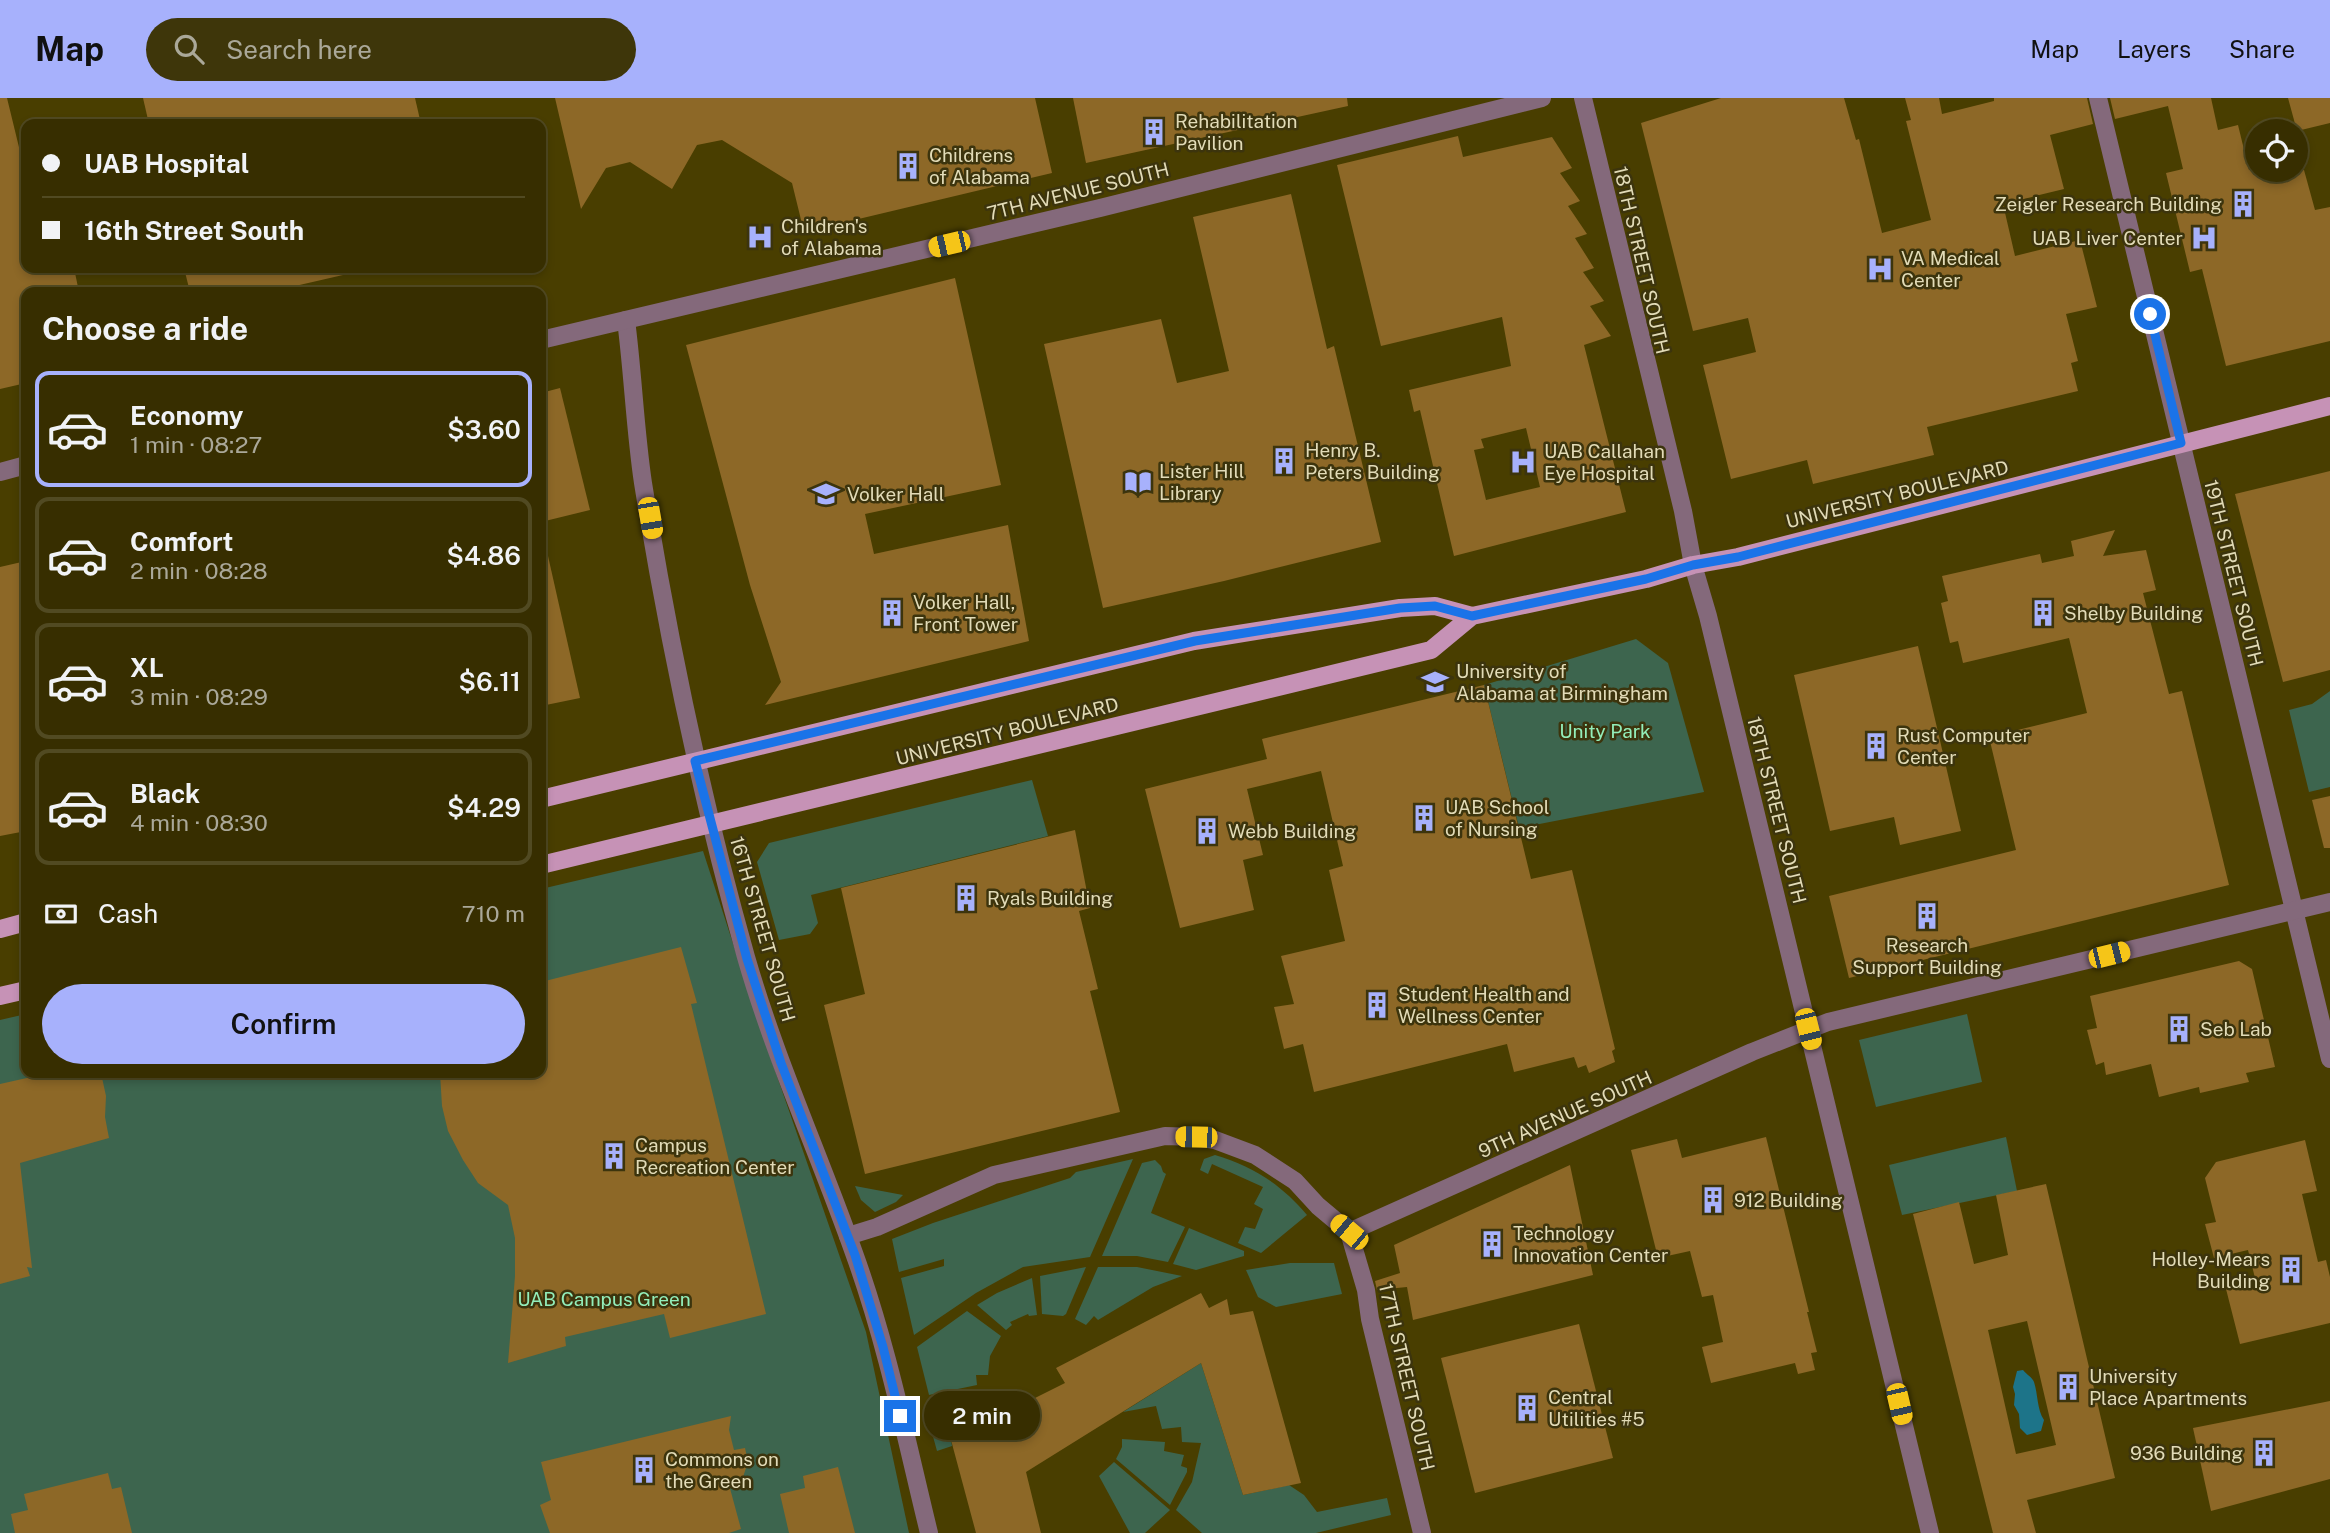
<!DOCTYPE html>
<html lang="en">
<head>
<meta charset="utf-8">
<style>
	:root { --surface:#372e00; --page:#3e360a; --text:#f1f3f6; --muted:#aaa899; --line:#514a22; --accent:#a7b1fc }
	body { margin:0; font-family:"Public Sans",sans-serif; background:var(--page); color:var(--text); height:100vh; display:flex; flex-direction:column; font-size:26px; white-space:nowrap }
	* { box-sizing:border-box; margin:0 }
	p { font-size:23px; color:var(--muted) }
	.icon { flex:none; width:38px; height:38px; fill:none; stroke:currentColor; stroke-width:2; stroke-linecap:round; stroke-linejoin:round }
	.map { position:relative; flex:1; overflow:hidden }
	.panel { position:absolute; left:21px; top:189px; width:525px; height:791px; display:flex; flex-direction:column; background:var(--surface); border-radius:14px; box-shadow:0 4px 10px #0003,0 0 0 2px var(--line) }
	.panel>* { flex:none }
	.banner { position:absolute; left:21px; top:21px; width:525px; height:154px; border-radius:14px; box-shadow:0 4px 10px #0003,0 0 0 2px var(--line); display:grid; align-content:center; height:154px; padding:0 21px; background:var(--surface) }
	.tools { position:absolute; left:2245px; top:21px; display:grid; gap:14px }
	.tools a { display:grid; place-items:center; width:63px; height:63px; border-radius:50%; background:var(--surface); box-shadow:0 4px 10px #0003,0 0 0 2px var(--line); font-size:35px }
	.end { position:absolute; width:32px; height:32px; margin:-16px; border:9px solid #1a73e8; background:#fff; box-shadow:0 0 0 4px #fff }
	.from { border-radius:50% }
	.bubble { position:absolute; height:49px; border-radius:24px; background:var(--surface); box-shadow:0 4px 10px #0003,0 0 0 2px var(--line); font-size:23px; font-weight:600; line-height:49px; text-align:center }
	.car { position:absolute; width:21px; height:42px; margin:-21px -10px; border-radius:9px; box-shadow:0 0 5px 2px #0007; background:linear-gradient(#f5c518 24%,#345 0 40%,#f5c518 0 76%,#345 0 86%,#f5c518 0) }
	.banner b { display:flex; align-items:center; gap:24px; height:66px; font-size:26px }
	.banner b+b { border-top:2px solid var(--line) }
	.banner i { width:18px; height:18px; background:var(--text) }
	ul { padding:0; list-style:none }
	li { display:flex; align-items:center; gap:21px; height:116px; margin:0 14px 10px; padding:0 7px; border:4px solid var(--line); border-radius:14px }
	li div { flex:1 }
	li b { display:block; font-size:26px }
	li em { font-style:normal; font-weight:600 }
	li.active { border-color:var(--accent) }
	li>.icon { width:63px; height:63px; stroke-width:1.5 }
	h2 { padding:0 21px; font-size:32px; line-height:84px }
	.pay { display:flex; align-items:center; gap:18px; height:77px; padding:0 21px; font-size:26px }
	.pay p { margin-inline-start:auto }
	.button { display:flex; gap:14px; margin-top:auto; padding:14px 21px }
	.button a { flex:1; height:80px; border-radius:42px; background:var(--accent); color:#111; font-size:28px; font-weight:600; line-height:80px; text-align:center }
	header { display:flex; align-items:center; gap:42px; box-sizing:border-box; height:98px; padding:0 35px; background:var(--accent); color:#111 }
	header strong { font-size:33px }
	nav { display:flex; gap:38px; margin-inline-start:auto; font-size:24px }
	.search { width:490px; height:63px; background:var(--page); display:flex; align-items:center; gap:18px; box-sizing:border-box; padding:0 24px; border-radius:38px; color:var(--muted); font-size:26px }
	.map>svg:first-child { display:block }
	.green { fill:#3d654e }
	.water { fill:#1d7489 }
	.building { fill:#8d6827; fill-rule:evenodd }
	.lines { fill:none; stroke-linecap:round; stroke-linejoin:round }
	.minor { stroke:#84697b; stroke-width:18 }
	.major { stroke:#c692b6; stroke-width:18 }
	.route { stroke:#1a73e8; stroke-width:9 }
	.labels { text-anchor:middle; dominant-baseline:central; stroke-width:5; stroke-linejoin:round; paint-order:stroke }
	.poi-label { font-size:19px; fill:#e2dbb7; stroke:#3c340d; text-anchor:start }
	.street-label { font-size:19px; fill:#e2dbb7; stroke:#3c340d }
	.park-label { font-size:19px; fill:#93eeba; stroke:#3c340d }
</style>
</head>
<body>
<header>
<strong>Map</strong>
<div class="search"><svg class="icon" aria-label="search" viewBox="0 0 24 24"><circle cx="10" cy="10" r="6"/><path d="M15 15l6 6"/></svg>Search here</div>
<nav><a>Map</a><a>Layers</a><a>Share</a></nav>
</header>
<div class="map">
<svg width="2330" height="1435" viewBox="0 0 2330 1435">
	<rect width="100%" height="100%" fill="#493e00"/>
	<g class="green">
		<path d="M1636,541L1668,565L1704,694L1519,730L1484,587Z"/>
		<path d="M2330,593V689L2309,694L2289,612L2312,606Z"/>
		<path d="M1032,682L1048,738L811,797L818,825L810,836L779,842L757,764L769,745Z"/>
		<path d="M703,753L763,938L866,1234L909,1435H0V922L26,916V975H541V791Z"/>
		<path d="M1967,916L1982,984L1876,1009L1859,942Z"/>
		<path d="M2006,1039L2017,1093L1902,1117L1889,1067Z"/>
		<path d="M1215,1057C1253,1068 1282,1087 1307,1117L1261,1155L1238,1145L1245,1129L1255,1131L1263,1111L1254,1106L1263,1089L1212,1066L1208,1076L1200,1072L1204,1061Z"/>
		<path d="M1133,1061L1090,1159L1023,1169L976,1195L914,1237L901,1180L944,1168V1161L899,1174L892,1141L933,1125L1070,1080L1076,1074Z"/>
		<path d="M1155,1062L1161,1068L1163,1074L1166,1076L1151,1115L1185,1129L1168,1164L1137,1158H1102L1142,1065Z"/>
		<path d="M855,1088L903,1097L896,1104L875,1114L861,1102Z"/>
		<path d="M1189,1130L1244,1153V1158L1196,1172L1173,1166Z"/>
		<path d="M1290,1165H1334L1342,1196L1276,1209L1258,1199L1246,1172Z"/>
		<path d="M1086,1169L1066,1216L1063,1218L1042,1216L1040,1178Z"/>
		<path d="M1098,1169H1137L1182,1178L1153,1189L1098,1222L1094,1218L1086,1227L1075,1221Z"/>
		<path d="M1032,1180L1037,1217L1029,1218L1028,1216L1010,1224L1012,1227L1006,1232L977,1207L997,1195Z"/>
		<path d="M967,1213L1001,1238L990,1258L988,1277H976L977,1287L929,1297L917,1249Z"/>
		<path d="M1201,1265L1243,1397L1289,1387L1304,1397L1317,1414L1387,1400L1391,1417L1316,1435H1202L1176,1412L1192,1384L1201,1345L1182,1344L1181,1329L1162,1331L1156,1308L1123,1314Z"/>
		<path d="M995,1297L998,1301L960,1319L966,1334L951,1342L952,1348L937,1353L926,1313L981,1301L983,1303Z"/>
		<path d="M1122,1341L1165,1344L1164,1353L1184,1357L1181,1368L1187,1370V1374L1170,1407L1116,1361L1122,1349Z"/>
		<path d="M1114,1364L1170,1412L1145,1435H1130L1099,1378Z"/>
	</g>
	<path class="water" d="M2023,1272C2027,1277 2032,1279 2034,1284C2038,1296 2037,1312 2044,1322L2041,1333L2027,1337L2020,1330L2019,1316L2014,1307L2015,1296L2013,1289L2017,1273Z"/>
	<g class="building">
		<path d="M0,0H7L26,78V170H74L79,194H26V285L0,291Z"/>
		<path d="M143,0H415L421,26H149Z"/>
		<path d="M555,0H1035L1052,75L804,134L792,85L722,42L697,47L672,91L630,64L606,70L581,111Z"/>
		<path d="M1073,0H1347L1348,8L1086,65Z"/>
		<path d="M1721,0H1844L1856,42L1859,41L1882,135L1931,122L1906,23L1911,22L1905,0H1939L1942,16L1994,3V0H2087L2093,26L2050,37L2064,91L2003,106L2015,158L2080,142L2097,209L2066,216L2078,263L2071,265L2078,293L1927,329L1934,357L1813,386L1807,362L1731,381L1703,267L1756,254L1748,220L1693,233L1641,25Z"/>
		<path d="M2110,0H2211L2218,32L2238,27L2249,72H2304L2315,112L2330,109V243L2226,268L2202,171L2190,174L2166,75L2183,71L2168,8L2115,21Z"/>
		<path d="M2288,0H2330V25L2297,33Z"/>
		<path d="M1458,38L1463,59L1552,39L1572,70L1560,75L1580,103L1568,108L1587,136L1575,140L1594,170L1583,174L1604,203L1590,208L1611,238L1584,247L1626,414L1454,458L1420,312L1414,314L1409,292L1511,268L1502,219L1381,248L1337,67ZM1526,330L1540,389L1486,402L1474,352L1484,350L1481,341Z"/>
		<path d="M1291,96L1327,251L1334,248L1381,444L1224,483L1103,510L1044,246L1161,221L1177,285L1229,273L1193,119Z"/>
		<path d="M184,170H342L343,177L269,194H190Z"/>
		<path d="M955,180L1001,387L865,416L874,456L1008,427L1029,543L765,607L781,584L750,487L686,247Z"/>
		<path d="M560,290L590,412L541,424V295Z"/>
		<path d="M2330,373V572L2283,584L2235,396Z"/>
		<path d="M2115,432L2103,458L2146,452L2156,492L2143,495L2169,596L2182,593L2229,787L1849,880L1829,798L2016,752L1989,639L2087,615L2069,540L1963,565L1958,543L1950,545L1941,505L1948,503L1942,478L2040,456L2042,465L2074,458L2071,443Z"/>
		<path d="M541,458H548L580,600L541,608Z"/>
		<path d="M26,463V733L0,738V469Z"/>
		<path d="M1918,548L1961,733L1900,747L1894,719L1830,733L1794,577Z"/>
		<path d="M1484,587L1531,781L1572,772L1615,951L1612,953L1615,964L1589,975L1586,967L1578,970L1574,959L1514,974L1507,946L1314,994L1303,946L1284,951L1274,909L1294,906L1281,858L1345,843L1329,772L1343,768L1321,673L1247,691L1263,757L1243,762L1254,812L1180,830L1145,691L1267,661L1262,641Z"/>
		<path d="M2330,698V750H2324L2312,702Z"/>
		<path d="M1075,732L1090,810L1079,813L1098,891L1090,893L1120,1014L865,1076L824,907L865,896L841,790Z"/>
		<path d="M681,849L697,905L691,906L766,1216L670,1240L664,1216L565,1239L566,1248L508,1265L515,1178V1140L508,1107L478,1085L463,1062L448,1033L442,1008L440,975H541V884Z"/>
		<path d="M2239,863L2252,871L2275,969L2246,975L2249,984L2200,995L2199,989L2159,999L2151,966L2106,977L2104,964L2096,967L2087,932L2097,930L2090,898Z"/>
		<path d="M49,975H101L106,998L105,1019L109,1040L20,1065L32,1170L27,1169L30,1178L0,1186V986Z"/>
		<path d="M1766,1039L1809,1214H1807L1817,1254L1811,1255L1815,1272L1798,1276L1795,1265L1711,1285L1702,1249L1723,1244L1713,1197L1702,1199L1690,1153L1658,1160L1631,1052L1677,1041L1682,1060Z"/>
		<path d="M2305,1042L2317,1093L2302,1096L2318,1164L2326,1162L2330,1179V1225L2240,1246L2226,1191L2256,1184L2248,1152L2214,1160L2205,1126L2216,1124L2205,1080L2216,1064Z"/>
		<path d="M1570,1067L1593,1177L1413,1222L1407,1189L1377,1192L1375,1183L1400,1175L1394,1147Z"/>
		<path d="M2046,1086L2115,1380L2027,1402L2036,1435H1993L1913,1116L1959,1104L1974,1166L2008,1157L1996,1097ZM2027,1223L2056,1347L2016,1356L1988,1232Z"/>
		<path d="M1201,1195L1209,1210L1227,1201L1230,1217L1253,1213L1301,1385L1243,1397L1201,1265L1026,1374L1041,1435H976L951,1342L1065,1285L1056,1270Z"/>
		<path d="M1579,1226L1613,1360L1475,1395L1441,1260Z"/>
		<path d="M2330,1303V1381L2211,1413L2193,1330Z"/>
		<path d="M731,1318L729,1332L734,1352L745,1350L748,1364L743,1379L728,1383L741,1431L729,1435H550L540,1407L551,1402L541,1364Z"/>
		<path d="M838,1369L855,1435H789L780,1396L805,1390L803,1378Z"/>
		<path d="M108,1375L112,1391L121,1389L132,1435H15L11,1416L28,1412L24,1396Z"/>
	</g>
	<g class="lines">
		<g class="minor">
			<path d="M1583,0L1683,413L1693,467L1708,518L1930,1435"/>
			<path d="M2098,0L2330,961"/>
			<path d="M626,222C633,276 635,331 643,385C669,545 702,703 746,859C775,960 819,1056 854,1155C887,1246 906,1341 929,1435"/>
			<path d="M541,242L1100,110L1542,0"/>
			<path d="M0,374L26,367"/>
			<path d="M1349,1134L1752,954L1828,924L2330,804"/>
			<path d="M1349,1134L1366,1192L1370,1221L1422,1435"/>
			<path d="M848,1138L877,1129L994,1077L1165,1038L1196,1039L1215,1042L1255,1057L1295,1083L1318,1108L1349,1134"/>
		</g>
		<g class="major">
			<path d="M541,701L1194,543L1400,510L1435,508L1472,518"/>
			<path d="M541,767L1431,552L1472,518L1646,481L1693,467L1738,459L2330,308"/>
			<path d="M0,831L26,824"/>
			<path d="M0,898L26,892"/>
		</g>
	</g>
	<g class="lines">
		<path class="route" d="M900,1318L883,1249L855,1157L781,965L747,861L695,663L1195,543L1400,510L1435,508L1472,518L1646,481L1693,467L1738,459L2181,345L2150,216"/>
	</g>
	<defs>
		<symbol id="building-bare" viewBox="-9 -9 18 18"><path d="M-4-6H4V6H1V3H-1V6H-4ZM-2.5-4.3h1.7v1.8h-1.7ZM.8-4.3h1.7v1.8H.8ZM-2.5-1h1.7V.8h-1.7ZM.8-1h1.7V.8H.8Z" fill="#a7b1fc" stroke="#3c340d" stroke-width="2.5" paint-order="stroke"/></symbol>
		<symbol id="hospital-bare" viewBox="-9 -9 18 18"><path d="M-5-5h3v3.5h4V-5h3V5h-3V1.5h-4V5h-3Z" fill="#a7b1fc" stroke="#3c340d" stroke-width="2.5" paint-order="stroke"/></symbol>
		<symbol id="library-bare" viewBox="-9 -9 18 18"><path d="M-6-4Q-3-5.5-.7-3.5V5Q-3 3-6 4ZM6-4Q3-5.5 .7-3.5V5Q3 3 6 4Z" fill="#a7b1fc" stroke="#3c340d" stroke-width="2.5" paint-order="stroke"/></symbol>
		<symbol id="school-bare" viewBox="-9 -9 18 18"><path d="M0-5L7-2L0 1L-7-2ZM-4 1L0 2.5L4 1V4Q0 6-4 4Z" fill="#a7b1fc" stroke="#3c340d" stroke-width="2.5" paint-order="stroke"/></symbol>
		<symbol id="university-bare" viewBox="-9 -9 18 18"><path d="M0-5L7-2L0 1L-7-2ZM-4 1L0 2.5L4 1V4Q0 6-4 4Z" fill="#a7b1fc" stroke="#3c340d" stroke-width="2.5" paint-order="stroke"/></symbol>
	</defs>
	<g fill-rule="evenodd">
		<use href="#building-bare" x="1135" y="15" width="38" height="38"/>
		<use href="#building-bare" x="889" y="49" width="38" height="38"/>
		<use href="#building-bare" x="2224" y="87" width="38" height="38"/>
		<use href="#hospital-bare" x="741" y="120" width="38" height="38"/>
		<use href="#hospital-bare" x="2185" y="121" width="38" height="38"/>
		<use href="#hospital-bare" x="1861" y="152" width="38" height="38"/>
		<use href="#building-bare" x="1265" y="344" width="38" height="38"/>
		<use href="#hospital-bare" x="1504" y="345" width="38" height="38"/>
		<use href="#library-bare" x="1119" y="365" width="38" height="38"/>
		<use href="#school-bare" x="807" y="377" width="38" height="38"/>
		<use href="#building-bare" x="873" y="496" width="38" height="38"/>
		<use href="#building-bare" x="2024" y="496" width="38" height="38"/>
		<use href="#university-bare" x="1416" y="565" width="38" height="38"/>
		<use href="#building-bare" x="1857" y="629" width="38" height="38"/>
		<use href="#building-bare" x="1405" y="701" width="38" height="38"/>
		<use href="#building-bare" x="1188" y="714" width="38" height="38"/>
		<use href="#building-bare" x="947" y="781" width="38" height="38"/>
		<use href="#building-bare" x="1908" y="799" width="38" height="38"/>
		<use href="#building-bare" x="1358" y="888" width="38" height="38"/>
		<use href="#building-bare" x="2160" y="912" width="38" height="38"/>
		<use href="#building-bare" x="595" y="1039" width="38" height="38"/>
		<use href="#building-bare" x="1694" y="1083" width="38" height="38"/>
		<use href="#building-bare" x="1473" y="1127" width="38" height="38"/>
		<use href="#building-bare" x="2272" y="1153" width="38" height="38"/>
		<use href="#building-bare" x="2049" y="1270" width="38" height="38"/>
		<use href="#building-bare" x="1508" y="1291" width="38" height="38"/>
		<use href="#building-bare" x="2245" y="1336" width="38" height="38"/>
		<use href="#building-bare" x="625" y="1353" width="38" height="38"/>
	</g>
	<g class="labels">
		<g class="poi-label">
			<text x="1175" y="23">Rehabilitation<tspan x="1175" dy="22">Pavilion</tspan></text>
			<text x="929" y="57">Childrens<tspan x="929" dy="22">of Alabama</tspan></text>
			<text x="2222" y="106" text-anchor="end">Zeigler Research Building</text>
			<text x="781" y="128">Children's<tspan x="781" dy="22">of Alabama</tspan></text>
			<text x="2183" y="140" text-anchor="end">UAB Liver Center</text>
			<text x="1901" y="160">VA Medical<tspan x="1901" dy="22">Center</tspan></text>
			<text x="1305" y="352">Henry B.<tspan x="1305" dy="22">Peters Building</tspan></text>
			<text x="1544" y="353">UAB Callahan<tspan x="1544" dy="22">Eye Hospital</tspan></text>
			<text x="1159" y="373">Lister Hill<tspan x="1159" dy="22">Library</tspan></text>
			<text x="847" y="396">Volker Hall</text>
			<text x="913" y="504">Volker Hall,<tspan x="913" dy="22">Front Tower</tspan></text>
			<text x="2064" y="515">Shelby Building</text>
			<text x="1456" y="573">University of<tspan x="1456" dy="22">Alabama at Birmingham</tspan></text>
			<text x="1897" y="637">Rust Computer<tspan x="1897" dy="22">Center</tspan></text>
			<text x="1445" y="709">UAB School<tspan x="1445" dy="22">of Nursing</tspan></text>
			<text x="1228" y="733">Webb Building</text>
			<text x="987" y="800">Ryals Building</text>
			<text x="1927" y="847" text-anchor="middle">Research<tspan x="1927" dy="22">Support Building</tspan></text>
			<text x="1398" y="896">Student Health and<tspan x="1398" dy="22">Wellness Center</tspan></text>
			<text x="2200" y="931">Seb Lab</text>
			<text x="635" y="1047">Campus<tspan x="635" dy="22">Recreation Center</tspan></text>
			<text x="1734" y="1102">912 Building</text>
			<text x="1513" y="1135">Technology<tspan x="1513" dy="22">Innovation Center</tspan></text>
			<text x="2270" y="1161" text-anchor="end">Holley-Mears<tspan x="2270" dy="22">Building</tspan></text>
			<text x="2089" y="1278">University<tspan x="2089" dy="22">Place Apartments</tspan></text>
			<text x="1548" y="1299">Central<tspan x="1548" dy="22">Utilities #5</tspan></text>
			<text x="2243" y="1355" text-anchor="end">936 Building</text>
			<text x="665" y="1361">Commons on<tspan x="665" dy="22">the Green</tspan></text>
		</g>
		<g class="street-label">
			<text transform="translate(1078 93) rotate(-14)">7TH AVENUE SOUTH</text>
			<text transform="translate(1642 162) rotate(77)">18TH STREET SOUTH</text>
			<text transform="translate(1897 396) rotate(-14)">UNIVERSITY BOULEVARD</text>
			<text transform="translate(2234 475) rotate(76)">19TH STREET SOUTH</text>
			<text transform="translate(1007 633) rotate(-14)">UNIVERSITY BOULEVARD</text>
			<text transform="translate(1777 712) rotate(76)">18TH STREET SOUTH</text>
			<text transform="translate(763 831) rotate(74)">16TH STREET SOUTH</text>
			<text transform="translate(1565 1016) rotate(-24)">9TH AVENUE SOUTH</text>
			<text transform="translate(1407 1279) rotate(77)">17TH STREET SOUTH</text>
		</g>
		<g class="park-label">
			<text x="1605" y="633">Unity Park</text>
			<text x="604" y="1201">UAB Campus Green</text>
		</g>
	</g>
</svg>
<div class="tools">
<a><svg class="icon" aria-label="locate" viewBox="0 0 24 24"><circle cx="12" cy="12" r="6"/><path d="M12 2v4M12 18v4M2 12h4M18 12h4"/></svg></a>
</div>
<i class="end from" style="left:2150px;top:216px"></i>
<i class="end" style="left:900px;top:1318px"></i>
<div class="bubble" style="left:924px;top:1293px;width:116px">2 min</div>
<i class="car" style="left:949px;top:146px;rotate:257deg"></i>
<i class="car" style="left:650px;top:420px;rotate:170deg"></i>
<i class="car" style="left:2109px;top:857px;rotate:76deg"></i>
<i class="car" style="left:1808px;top:931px;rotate:166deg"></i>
<i class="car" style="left:1196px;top:1039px;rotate:271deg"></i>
<i class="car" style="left:1349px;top:1134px;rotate:310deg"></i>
<i class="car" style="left:1899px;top:1306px;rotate:167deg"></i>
<div class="banner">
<b><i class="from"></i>UAB Hospital</b>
<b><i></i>16th Street South</b>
</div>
<section class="panel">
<h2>Choose a ride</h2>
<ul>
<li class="active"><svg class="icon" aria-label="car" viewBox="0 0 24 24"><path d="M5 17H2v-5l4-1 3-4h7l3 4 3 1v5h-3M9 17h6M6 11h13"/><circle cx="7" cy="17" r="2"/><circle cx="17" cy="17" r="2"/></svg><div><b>Economy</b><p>1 min · 08:27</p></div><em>$3.60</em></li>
<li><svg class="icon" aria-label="car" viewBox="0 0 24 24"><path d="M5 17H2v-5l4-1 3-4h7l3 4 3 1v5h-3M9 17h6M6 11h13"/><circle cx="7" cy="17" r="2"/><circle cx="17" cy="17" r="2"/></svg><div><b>Comfort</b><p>2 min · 08:28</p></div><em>$4.86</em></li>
<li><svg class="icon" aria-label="car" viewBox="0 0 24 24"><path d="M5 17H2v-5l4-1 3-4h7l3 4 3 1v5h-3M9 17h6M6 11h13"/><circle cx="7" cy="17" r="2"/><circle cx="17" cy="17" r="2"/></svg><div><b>XL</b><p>3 min · 08:29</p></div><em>$6.11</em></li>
<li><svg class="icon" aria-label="car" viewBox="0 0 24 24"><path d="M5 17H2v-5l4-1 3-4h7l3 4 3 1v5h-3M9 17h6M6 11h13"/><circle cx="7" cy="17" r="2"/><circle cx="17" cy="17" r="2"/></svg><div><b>Black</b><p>4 min · 08:30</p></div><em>$4.29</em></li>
</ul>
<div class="pay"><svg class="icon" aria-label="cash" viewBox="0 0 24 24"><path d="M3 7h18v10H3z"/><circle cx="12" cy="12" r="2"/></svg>Cash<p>710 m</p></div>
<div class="button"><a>Confirm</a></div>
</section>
</div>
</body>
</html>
